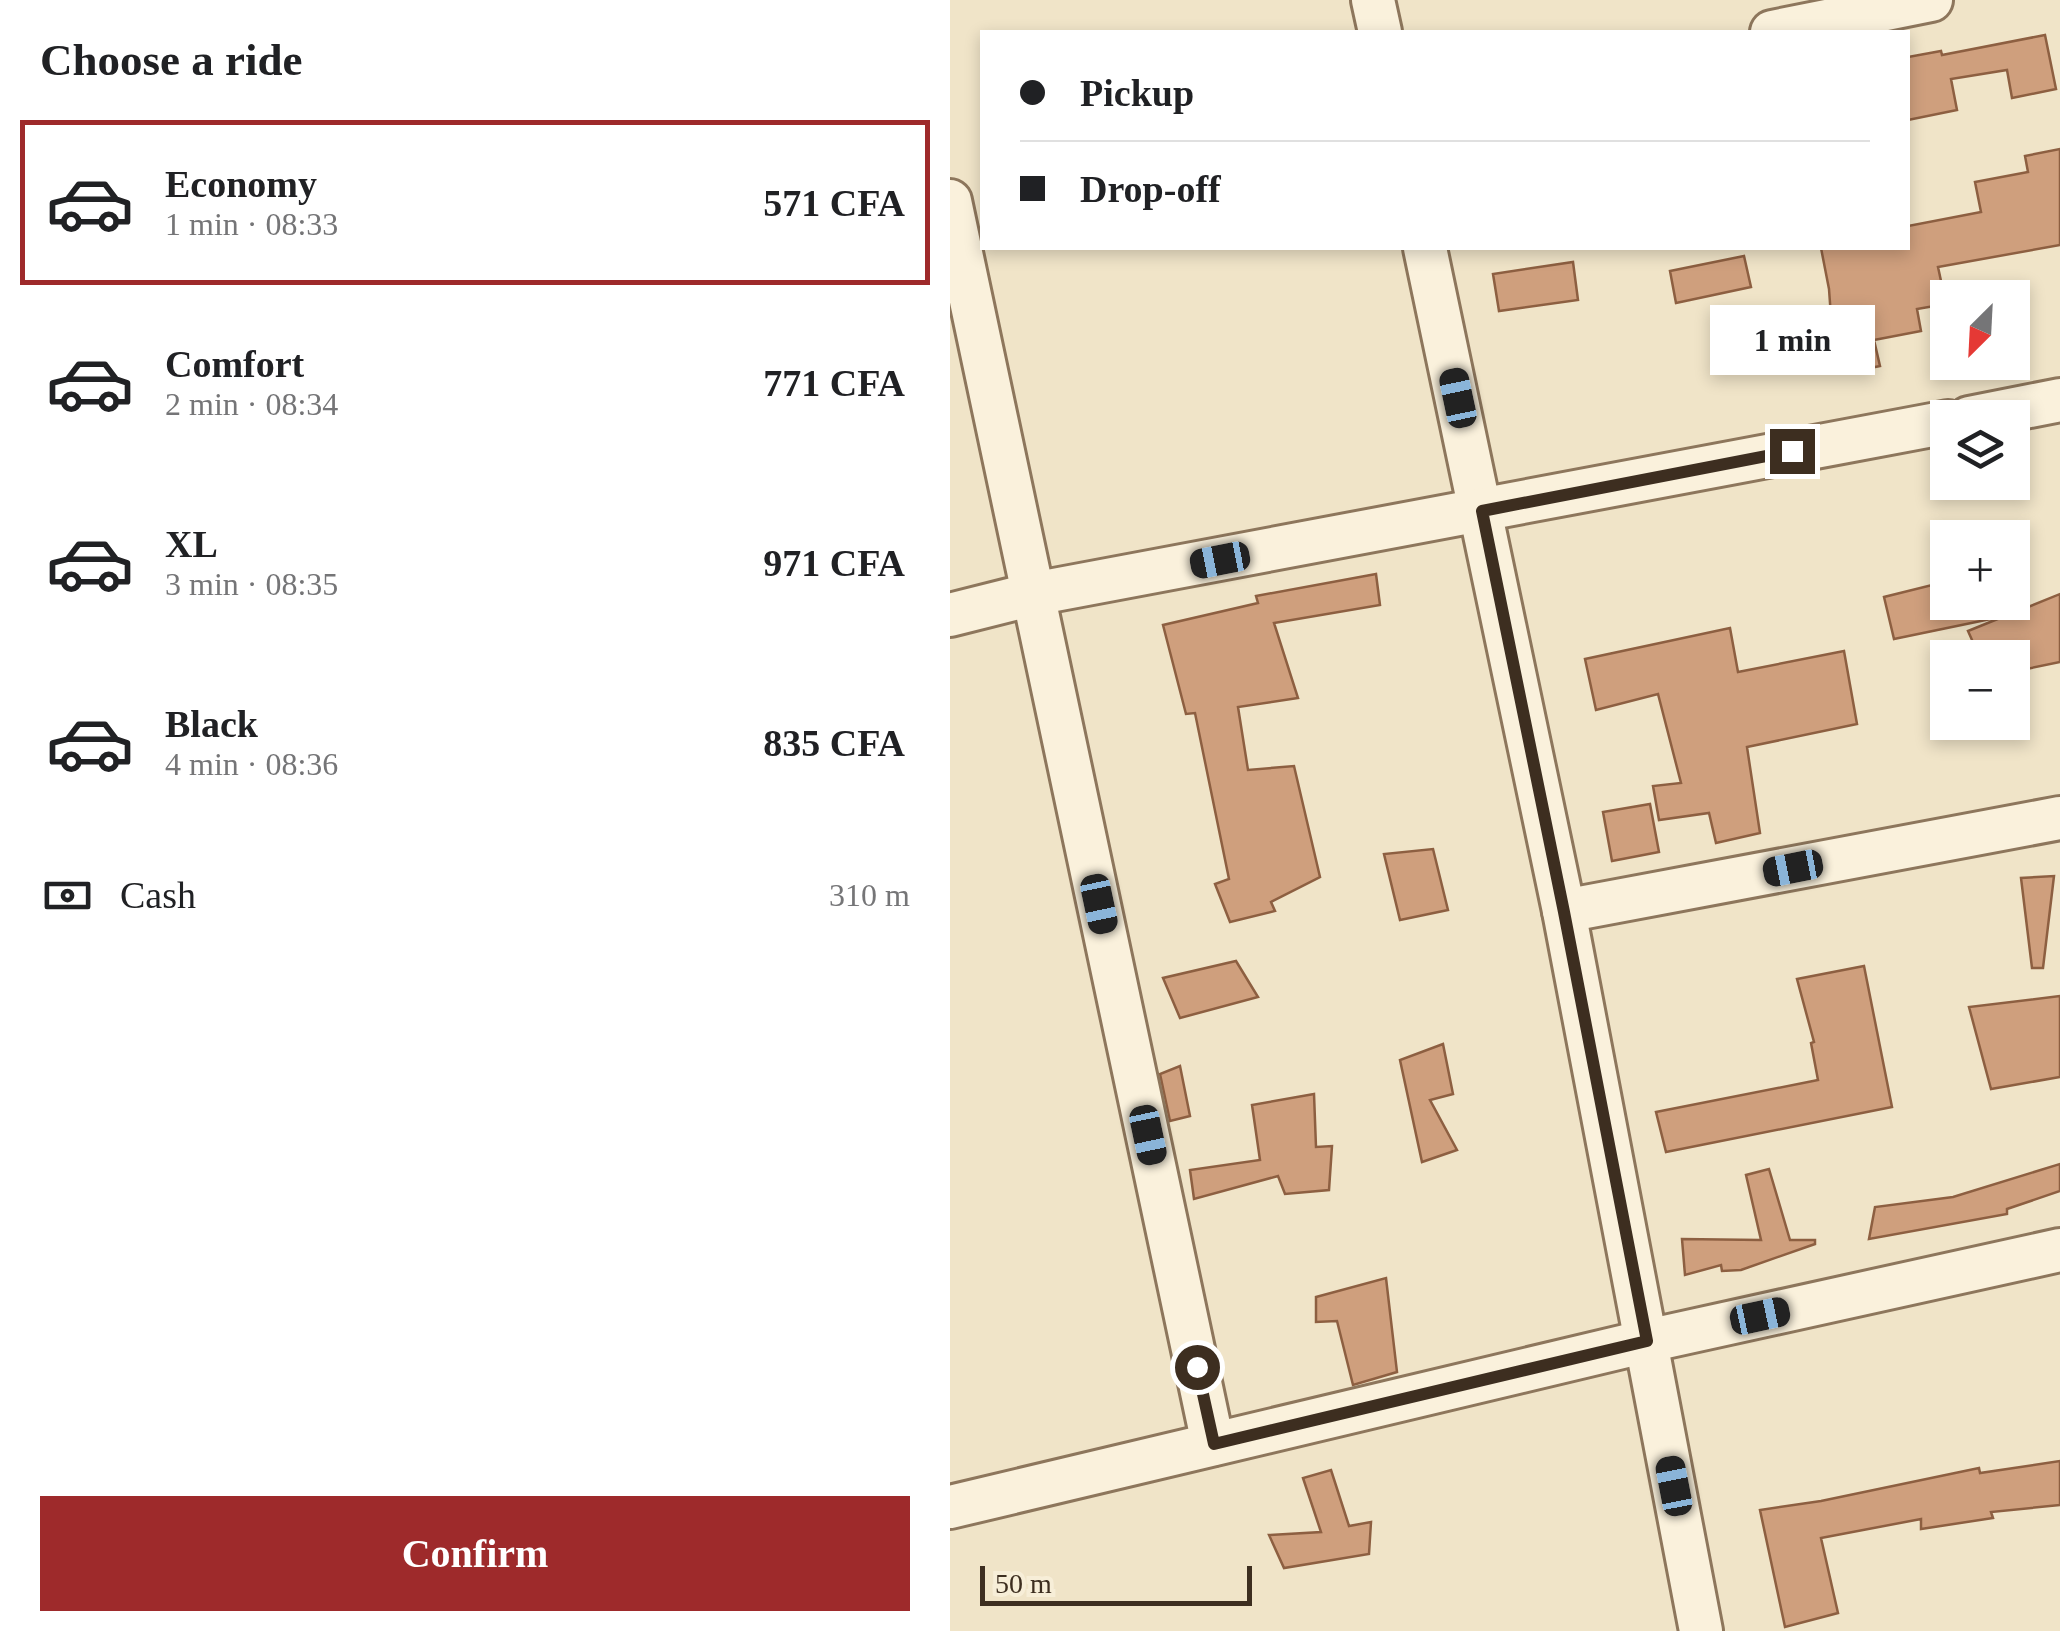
<!DOCTYPE html>
<html lang="en">
<head>
<meta charset="utf-8">
<style>
	:root { --surface:#fff; --page:#f6f6f6; --text:#202124; --muted:#757577; --line:#e0e0e0; --accent:#9e2a2b }
	body { margin:0; font-family:Georgia,serif; background:var(--page); color:var(--text); height:100vh; display:flex; flex-direction:column; font-size:38px; white-space:nowrap }
	* { box-sizing:border-box; margin:0 }
	p { font-size:32px; color:var(--muted) }
	.icon { flex:none; width:55px; height:55px; fill:none; stroke:currentColor; stroke-width:2; stroke-linecap:round; stroke-linejoin:round }
	.map { position:relative; flex:1; overflow:hidden }
	.panel { display:flex; flex-direction:column; background:var(--surface); width:950px }
	.panel>* { flex:none }
	.top-card { position:absolute; left:30px; top:30px; width:930px; height:220px; border-radius:0px; box-shadow:0 5px 15px #0003; display:grid; align-content:center; height:220px; padding:0 40px; background:var(--surface) }
	.needle { width:65px; rotate:204deg }
	.controls { position:absolute; left:980px; top:280px; display:grid; gap:20px }
	.controls a { display:grid; place-items:center; width:100px; height:100px; border-radius:0px; background:var(--surface); box-shadow:0 5px 15px #0003; font-size:50px }
	.scale { position:absolute; left:30px; bottom:25px; width:272px; box-sizing:border-box; padding-left:10px; border:5px solid #3d2e20; border-top:0; font-size:28px; line-height:35px; white-space:nowrap; color:#3d2e20; -webkit-text-stroke:8px #f7eed8; paint-order:stroke }
	.end { position:absolute; width:45px; height:45px; margin:-22px; border:12px solid #3d2e20; background:#fff; box-shadow:0 0 0 5px #fff }
	.from { border-radius:50% }
	.bubble { position:absolute; height:70px; border-radius:0px; background:var(--surface); box-shadow:0 5px 15px #0003; font-size:32px; font-weight:600; line-height:70px; text-align:center }
	.car { position:absolute; width:30px; height:60px; margin:-30px -15px; border-radius:12px; box-shadow:0 0 8px 2px #0007; background:linear-gradient(#222 24%,#8ab4d8 0 40%,#222 0 76%,#8ab4d8 0 86%,#222 0) }
	.top-card b { display:flex; align-items:center; gap:35px; height:95px; font-size:38px }
	.top-card b+b { border-top:2px solid var(--line) }
	.top-card i { width:25px; height:25px; background:var(--text) }
	ul { padding:0; list-style:none }
	li { display:flex; align-items:center; gap:30px; height:165px; margin:0 20px 15px; padding:0 20px; border:5px solid transparent; border-radius:0px }
	li div { flex:1 }
	li b { display:block; font-size:38px }
	li em { font-style:normal; font-weight:600 }
	li.on { border-color:var(--accent) }
	li>.icon { width:90px; height:90px; stroke-width:1.5 }
	h2 { padding:0 40px; font-size:45px; line-height:120px }
	.pay { display:flex; align-items:center; gap:25px; height:110px; padding:0 40px; font-size:38px }
	.pay p { margin-inline-start:auto }
	.cta { display:flex; gap:20px; margin-top:auto; padding:20px 40px }
	.cta a { flex:1; height:115px; border-radius:0px; background:var(--accent); color:#fff; font-size:40px; font-weight:600; line-height:115px; text-align:center }
	main { display:flex; flex:1; min-height:0 }
	.map>svg:first-child { display:block }
	.building { fill:#cf9f7d; stroke:#8d5f41; stroke-width:2.5 }
	.lines { fill:none; stroke-linecap:round; stroke-linejoin:round }
	.street-casing { stroke:#8d765c; stroke-width:48 }
	.street { stroke:#faf1dc; stroke-width:42 }
	.route { stroke:#3d2e20; stroke-width:12 }
</style>
</head>
<body>
<main>
<section class="panel">
<h2>Choose a ride</h2>
<ul>
<li class="on"><svg class="icon" aria-label="car" viewBox="0 0 24 24"><path d="M5 17H2v-5l4-1 3-4h7l3 4 3 1v5h-3M9 17h6M6 11h13"/><circle cx="7" cy="17" r="2"/><circle cx="17" cy="17" r="2"/></svg><div><b>Economy</b><p>1 min · 08:33</p></div><em>571 CFA</em></li>
<li><svg class="icon" aria-label="car" viewBox="0 0 24 24"><path d="M5 17H2v-5l4-1 3-4h7l3 4 3 1v5h-3M9 17h6M6 11h13"/><circle cx="7" cy="17" r="2"/><circle cx="17" cy="17" r="2"/></svg><div><b>Comfort</b><p>2 min · 08:34</p></div><em>771 CFA</em></li>
<li><svg class="icon" aria-label="car" viewBox="0 0 24 24"><path d="M5 17H2v-5l4-1 3-4h7l3 4 3 1v5h-3M9 17h6M6 11h13"/><circle cx="7" cy="17" r="2"/><circle cx="17" cy="17" r="2"/></svg><div><b>XL</b><p>3 min · 08:35</p></div><em>971 CFA</em></li>
<li><svg class="icon" aria-label="car" viewBox="0 0 24 24"><path d="M5 17H2v-5l4-1 3-4h7l3 4 3 1v5h-3M9 17h6M6 11h13"/><circle cx="7" cy="17" r="2"/><circle cx="17" cy="17" r="2"/></svg><div><b>Black</b><p>4 min · 08:36</p></div><em>835 CFA</em></li>
</ul>
<div class="pay"><svg class="icon" aria-label="cash" viewBox="0 0 24 24"><path d="M3 7h18v10H3z"/><circle cx="12" cy="12" r="2"/></svg>Cash<p>310 m</p></div>
<div class="cta"><a>Confirm</a></div>
</section>
<div class="map">
<svg width="1110" height="1631" viewBox="0 0 1110 1631">
	<rect width="100%" height="100%" fill="#f0e4c8"/>
	<g class="building">
		<path d="M1095,35L1106,89L1062,98L1057,70L1001,79L1007,110L958,120V57L991,51L992,55Z"/>
		<path d="M1110,149V245L988,267L996,304L967,309L971,331L924,340L930,366L896,373L888,330L882,331L879,289L871,248H958V226L1031,212L1025,182L1078,172L1075,156Z"/>
		<path d="M794,256L801,287L726,303L720,271Z"/>
		<path d="M623,262L628,300L549,311L543,274Z"/>
		<path d="M426,574L430,605L324,623L348,698L288,707L298,770L344,766L370,877L321,902L325,911L280,922L265,884L279,879L245,713L236,714L213,625L308,603L306,596Z"/>
		<path d="M998,581V602H1055L1056,616L1110,594V662L1062,672V658H1030L1018,631L1055,616L944,639L934,597Z"/>
		<path d="M780,628L788,672L894,651L907,724L797,747L810,833L766,843L759,813L709,820L703,786L731,783L708,694L646,710L635,659Z"/>
		<path d="M700,804L709,852L662,861L653,812Z"/>
		<path d="M483,849L498,910L450,920L434,854Z"/>
		<path d="M1104,876L1093,968H1082L1071,878Z"/>
		<path d="M286,961L308,997L230,1018L213,978Z"/>
		<path d="M914,966L942,1107L716,1152L706,1112L868,1080L861,1043L864,1042L847,979Z"/>
		<path d="M1110,996V1077L1041,1089L1019,1007Z"/>
		<path d="M493,1044L503,1094L480,1100L507,1150L472,1162L450,1060Z"/>
		<path d="M230,1066L240,1116L220,1121L210,1074Z"/>
		<path d="M364,1094L366,1147L382,1146L379,1190L335,1194L328,1176L244,1199L240,1170L310,1160L302,1105Z"/>
		<path d="M1110,1164V1191L1057,1209V1214L919,1239L925,1207L1003,1197Z"/>
		<path d="M819,1169L840,1240H865V1244L791,1270L772,1271L771,1265L735,1275L732,1239L811,1240L796,1175Z"/>
		<path d="M436,1278L447,1372L403,1385L387,1321L366,1322V1297Z"/>
		<path d="M1110,1461V1505L1041,1512L1043,1518L971,1529V1519L871,1538L888,1613L835,1627L810,1510L871,1501L1029,1468L1030,1473Z"/>
		<path d="M381,1470L399,1526L421,1522L419,1554L334,1568L319,1535L371,1532L353,1478Z"/>
	</g>
	<g class="lines">
		<defs>
			<g id="street">
				<path d="M423,0L430,32"/>
				<path d="M822,32L981,0"/>
				<path d="M0,201L263,1444"/>
				<path d="M475,248L614,911L751,1631"/>
				<path d="M1019,418L1110,400"/>
				<path d="M0,615L83,594L998,422"/>
				<path d="M614,911L1110,818"/>
				<path d="M0,1507L697,1341L1110,1250"/>
			</g>
		</defs>
		<use href="#street" class="street-casing"/>
		<use href="#street" class="street"/>
	</g>
	<g class="lines">
		<path class="route" d="M247,1367L264,1444L697,1341L614,912L532,511L842,451"/>
	</g>
</svg>
<div class="controls">
<a><svg class="needle" viewBox="-14 -14 28 28"><path d="M0-13l5 13h-10z" fill="#e53935"/><path d="M0 13l5-13h-10z" fill="#757577"/></svg></a>
<a><svg class="icon" aria-label="layers" viewBox="0 0 24 24"><path d="M12 4l9 5-9 5-9-5zM3 14l9 5 9-5"/></svg></a>
<a>+</a>
<a>−</a>
</div>
<div class="scale">50 m</div>
<i class="end from" style="left:247px;top:1367px"></i>
<i class="end" style="left:842px;top:451px"></i>
<div class="bubble" style="left:760px;top:305px;width:165px">1 min</div>
<i class="car" style="left:508px;top:398px;rotate:348deg"></i>
<i class="car" style="left:270px;top:560px;rotate:259deg"></i>
<i class="car" style="left:843px;top:868px;rotate:259deg"></i>
<i class="car" style="left:149px;top:904px;rotate:168deg"></i>
<i class="car" style="left:198px;top:1135px;rotate:168deg"></i>
<i class="car" style="left:810px;top:1316px;rotate:78deg"></i>
<i class="car" style="left:724px;top:1486px;rotate:349deg"></i>
<div class="top-card">
<b><i class="from"></i>Pickup</b>
<b><i></i>Drop-off</b>
</div>
</div>
</main>
</body>
</html>
